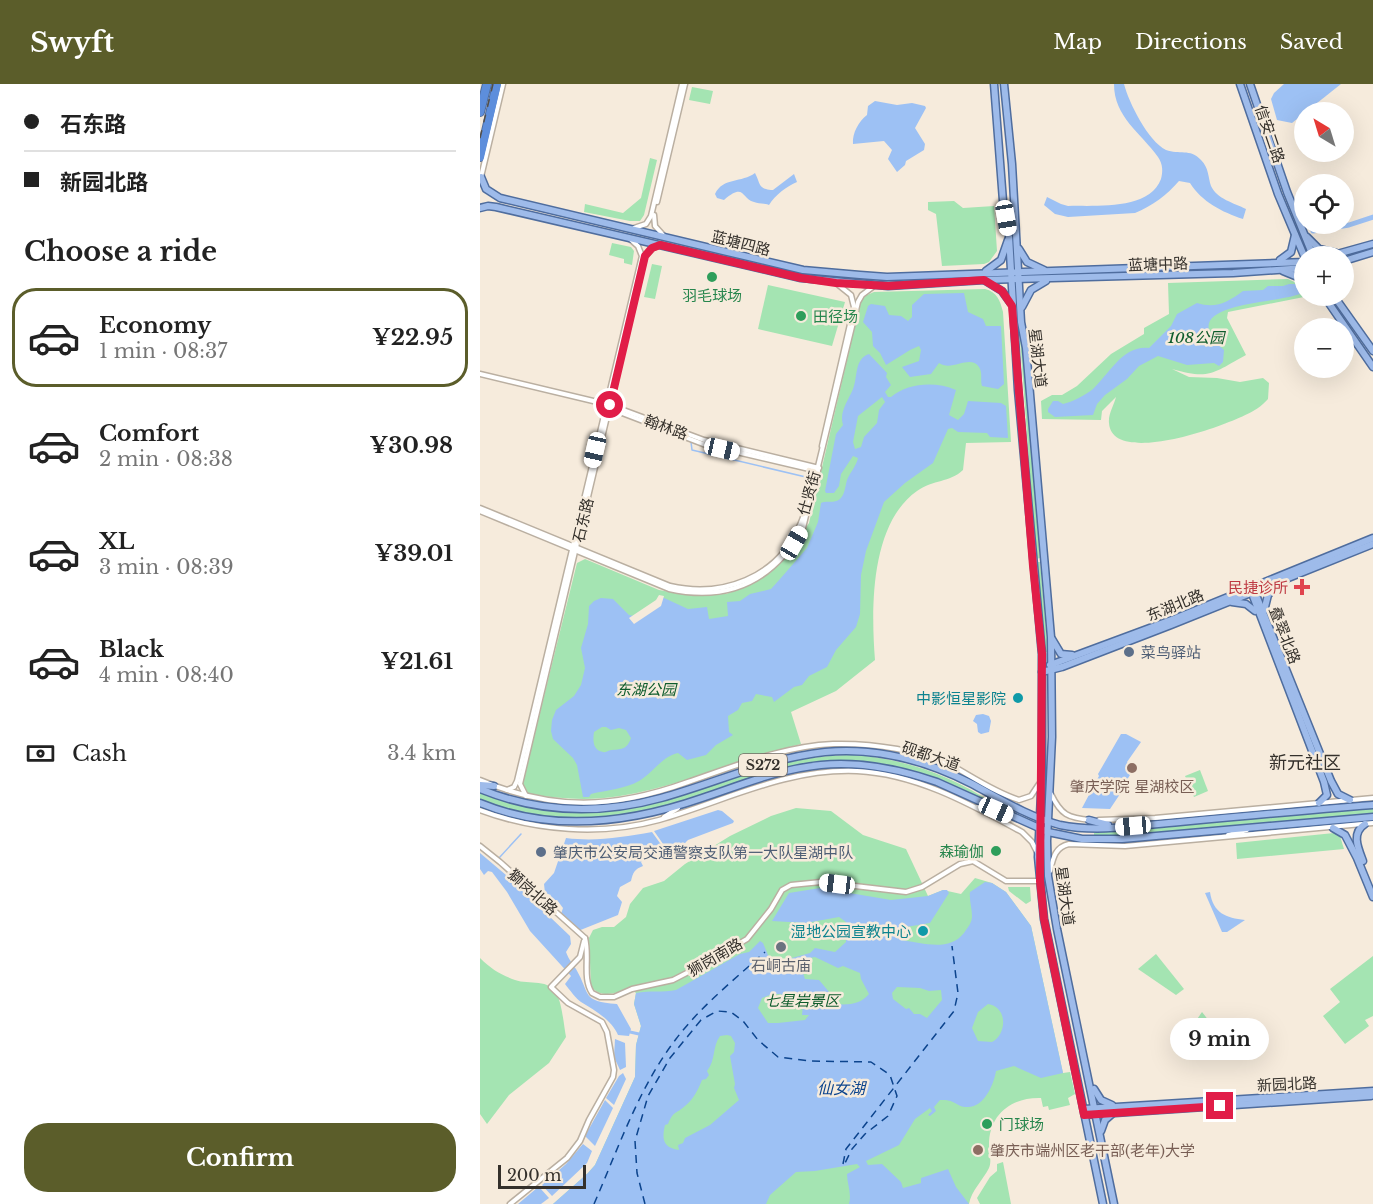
<!DOCTYPE html>
<html lang="en">
<head>
<meta charset="utf-8">
<style>
	:root { --surface:#fff; --page:#f2f2f2; --text:#222; --muted:#767676; --line:#e0e0e0; --accent:#5b5d2a }
	body { margin:0; font-family:"Libre Baskerville","Noto Sans SC",serif; background:var(--page); color:var(--text); height:100vh; display:flex; flex-direction:column; font-size:22px; white-space:nowrap }
	* { box-sizing:border-box; margin:0 }
	p { font-size:20px; color:var(--muted) }
	.icon { flex:none; width:33px; height:33px; fill:none; stroke:currentColor; stroke-width:2; stroke-linecap:round; stroke-linejoin:round }
	.map { position:relative; flex:1; overflow:hidden }
	.details { display:flex; flex-direction:column; background:var(--surface); width:480px }
	.details>* { flex:none }
	.hud { display:grid; align-content:center; height:132px; padding:0 24px; background:var(--surface) }
	.needle { width:39px; rotate:322deg }
	.buttons { position:absolute; left:814px; top:18px; display:grid; gap:12px }
	.buttons a { display:grid; place-items:center; width:60px; height:60px; border-radius:50%; background:var(--surface); box-shadow:0 6px 24px #0002; font-size:30px }
	.scale { position:absolute; left:18px; bottom:15px; width:88px; box-sizing:border-box; padding-left:6px; border:3px solid #34302b; border-top:0; font-size:16px; line-height:21px; white-space:nowrap; color:#34302b; -webkit-text-stroke:4px #f6ebdc; paint-order:stroke }
	.end { position:absolute; width:27px; height:27px; margin:-14px; border:8px solid #e11d48; background:#fff; box-shadow:0 0 0 3px #fff }
	.from { border-radius:50% }
	.bubble { position:absolute; height:42px; border-radius:21px; background:var(--surface); box-shadow:0 6px 24px #0002; font-size:20px; font-weight:800; line-height:42px; text-align:center }
	.car { position:absolute; width:18px; height:36px; margin:-18px -9px; border-radius:8px; box-shadow:0 0 4px 2px #0007; background:linear-gradient(#fff 24%,#345 0 40%,#fff 0 76%,#345 0 86%,#fff 0) }
	.hud b { display:flex; align-items:center; gap:21px; height:57px; font-size:22px }
	.hud b+b { border-top:2px solid var(--line) }
	.hud i { width:15px; height:15px; background:var(--text) }
	ul { padding:0; list-style:none }
	li { display:flex; align-items:center; gap:18px; height:99px; margin:0 12px 9px; padding:0 12px; border:3px solid transparent; border-radius:24px }
	li div { flex:1 }
	li b { display:block; font-size:22px }
	li em { font-style:normal; font-weight:800 }
	li.selected { border-color:var(--accent) }
	li>.icon { width:54px; height:54px; stroke-width:1.5 }
	h2 { padding:0 24px; font-size:27px; line-height:72px }
	.pay { display:flex; align-items:center; gap:15px; height:66px; padding:0 24px; font-size:22px }
	.pay p { margin-inline-start:auto }
	.button { display:flex; gap:12px; margin-top:auto; padding:12px 24px }
	.button a { flex:1; height:69px; border-radius:24px; background:var(--accent); color:#fff; font-size:24px; font-weight:800; line-height:69px; text-align:center }
	header { display:flex; align-items:center; gap:36px; box-sizing:border-box; height:84px; padding:0 30px; background:var(--accent); color:#fff }
	header strong { font-size:28px }
	nav { display:flex; gap:33px; margin-inline-start:auto; font-size:21px }
	main { display:flex; flex:1; min-height:0 }
	.map>svg:first-child { display:block }
	.green { fill:#a4e4b2 }
	.water { fill:#9dc1f4; fill-rule:evenodd }
	.pier { fill:#f6ebdc }
	.lines { fill:none; stroke-linecap:round; stroke-linejoin:round }
	.stream { stroke:#9dc1f4; stroke-width:1.5 }
	.canal { stroke:#9dc1f4; stroke-width:3 }
	.river { stroke:#9dc1f4; stroke-width:5 }
	.ferry { stroke:#0c448d; stroke-width:1.5; stroke-dasharray:8 6; stroke-linecap:butt }
	.minor-casing { stroke:#baafa1; stroke-width:7 }
	.major-casing { stroke:#4f6d9e; stroke-width:9 }
	.highway-casing { stroke:#4f6d9e; stroke-width:10 }
	.minor { stroke:#fff; stroke-width:4 }
	.major { stroke:#9ebbea; stroke-width:6 }
	.highway { stroke:#5d8edc; stroke-width:8 }
	.rail { stroke:#544f48; stroke-width:1.5; stroke-dasharray:8 8; stroke-linecap:butt }
	.route { stroke:#e11d48; stroke-width:8 }
	.leisure-dot { fill:#2e9e5b; stroke:#f6ebdc; stroke-width:2 }
	.health-dot { fill:#e0444e; stroke:#f6ebdc; stroke-width:2 }
	.service-dot { fill:#5c6f8a; stroke:#f6ebdc; stroke-width:2 }
	.culture-dot { fill:#0f9aa8; stroke:#f6ebdc; stroke-width:2 }
	.education-dot { fill:#8d6e63; stroke:#f6ebdc; stroke-width:2 }
	.worship-dot { fill:#6b7280; stroke:#f6ebdc; stroke-width:2 }
	.labels { text-anchor:middle; dominant-baseline:central; stroke-width:5; stroke-linejoin:round; paint-order:stroke }
	.shield { fill:#f6ebdc; stroke:#6e6860; stroke-width:1.5 }
	.shield-label { font-size:14px; font-weight:bold; fill:#34302b }
	.street-label { font-size:15px; fill:#34302b; stroke:#f6ebdc }
	.leisure-label { font-size:15px; fill:#27864d; stroke:#f6ebdc; text-anchor:start }
	.park-label { font-size:15px; font-style:italic; fill:#0e5c2c; stroke:#f6ebdc }
	.health-label { font-size:15px; fill:#be3a42; stroke:#f6ebdc; text-anchor:end }
	.service-label { font-size:15px; fill:#4e5e75; stroke:#f6ebdc; text-anchor:start }
	.culture-label { font-size:15px; fill:#0d838f; stroke:#f6ebdc; text-anchor:end }
	.education-label { font-size:15px; fill:#785e54; stroke:#f6ebdc }
	.worship-label { font-size:15px; fill:#5b616d; stroke:#f6ebdc }
	.water-label { font-size:16px; font-style:italic; fill:#0c448d; stroke:#f6ebdc }
	.quarter-label { font-size:18px; fill:#34302b; stroke:#f6ebdc }
</style>
</head>
<body>
<header>
<strong>Swyft</strong>
<nav><a>Map</a><a>Directions</a><a>Saved</a></nav>
</header>
<main>
<section class="details">
<div class="hud">
<b><i class="from"></i>石东路</b>
<b><i></i>新园北路</b>
</div>
<h2>Choose a ride</h2>
<ul>
<li class="selected"><svg class="icon" aria-label="car" viewBox="0 0 24 24"><path d="M5 17H2v-5l4-1 3-4h7l3 4 3 1v5h-3M9 17h6M6 11h13"/><circle cx="7" cy="17" r="2"/><circle cx="17" cy="17" r="2"/></svg><div><b>Economy</b><p>1 min · 08:37</p></div><em>¥22.95</em></li>
<li><svg class="icon" aria-label="car" viewBox="0 0 24 24"><path d="M5 17H2v-5l4-1 3-4h7l3 4 3 1v5h-3M9 17h6M6 11h13"/><circle cx="7" cy="17" r="2"/><circle cx="17" cy="17" r="2"/></svg><div><b>Comfort</b><p>2 min · 08:38</p></div><em>¥30.98</em></li>
<li><svg class="icon" aria-label="car" viewBox="0 0 24 24"><path d="M5 17H2v-5l4-1 3-4h7l3 4 3 1v5h-3M9 17h6M6 11h13"/><circle cx="7" cy="17" r="2"/><circle cx="17" cy="17" r="2"/></svg><div><b>XL</b><p>3 min · 08:39</p></div><em>¥39.01</em></li>
<li><svg class="icon" aria-label="car" viewBox="0 0 24 24"><path d="M5 17H2v-5l4-1 3-4h7l3 4 3 1v5h-3M9 17h6M6 11h13"/><circle cx="7" cy="17" r="2"/><circle cx="17" cy="17" r="2"/></svg><div><b>Black</b><p>4 min · 08:40</p></div><em>¥21.61</em></li>
</ul>
<div class="pay"><svg class="icon" aria-label="cash" viewBox="0 0 24 24"><path d="M3 7h18v10H3z"/><circle cx="12" cy="12" r="2"/></svg>Cash<p>3.4 km</p></div>
<div class="button"><a>Confirm</a></div>
</section>
<div class="map">
<svg width="893" height="1120" viewBox="0 0 893 1120">
	<rect width="100%" height="100%" fill="#f6ebdc"/>
	<g class="green">
		<path d="M212,3L233,7L230,20L209,16Z"/>
		<path d="M170,74L177,76L164,131L160,137H150L104,128L105,120L143,129L161,114Z"/>
		<path d="M474,117L483,124L514,122L517,167L509,178L504,180L462,182L456,130L448,126V118Z"/>
		<path d="M132,159L151,163L154,167L152,181L144,179V175L129,171Z"/>
		<path d="M172,180L182,182L175,215L164,213Z"/>
		<path d="M808,195L825,203V212H829L748,228L747,234L766,271C733,289 730,296 692,285L709,293L737,294L760,298L783,294L789,299L788,315C785,318 781,322 778,324C757,339 632,385 629,339C628,330 634,321 636,313L622,327L621,336L562,335L561,317L572,311H582L597,302L631,270L664,250V244L689,230L688,199Z"/>
		<path d="M288,201L365,218L352,262L278,245Z"/>
		<path d="M505,205C517,208 520,216 523,228L531,358L486,359L483,386C469,399 454,395 437,407C390,440 391,525 395,576L356,607L311,628L321,660C260,675 202,702 140,712C110,717 79,715 49,710L42,701L97,479L105,475L179,506L207,511L246,510L267,502L290,489L305,474L329,439L381,216L387,211L394,208Z"/>
		<path d="M539,241L542,257L560,474L556,475Z"/>
		<path d="M557,478H560L568,568H566Z"/>
		<path d="M374,671C425,675 471,691 514,720L513,722L431,687L393,679L375,678L288,689L185,722L128,734L88,735L60,732L17,722L0,716V709C48,726 97,734 148,724C225,710 294,670 374,671Z"/>
		<path d="M720,686L728,707L714,713L705,692Z"/>
		<path d="M316,724L351,727L383,751L426,765L448,812L463,806L481,810L495,794L512,799L526,808L551,842L583,989L590,988L595,1010L588,1014L590,1021L569,1026L568,1022L563,1023L561,1014C532,1013 509,1030 509,1061C509,1069 512,1077 509,1084C503,1096 491,1107 489,1120H73L108,1089L115,1081L155,993L156,961L161,942L154,920L156,909L150,904C136,909 123,915 111,903L109,854L113,846L122,843H134L146,833L150,820L163,804L184,797L205,780L250,752L291,732Z"/>
		<path d="M893,724V730L635,754L614,751V749L634,747Z"/>
		<path d="M854,749L860,752L864,765L757,775L756,759Z"/>
		<path d="M528,803H550L551,817L546,820L529,807Z"/>
		<path d="M676,870L704,905L696,911L658,885Z"/>
		<path d="M893,872V932L885,936L889,942L865,960L843,932L860,918L850,905Z"/>
		<path d="M0,874C11,885 21,891 35,896C49,901 70,894 77,911C82,920 84,942 86,953L69,979L29,1011L7,1040L0,1030Z"/>
		<path d="M722,928L733,942L706,966L700,960Z"/>
		<path d="M523,1078L531,1120H500L497,1114L510,1093L517,1087V1080Z"/>
	</g>
	<g class="water">
		<path d="M634,0H644C649,19 668,57 686,66C699,71 710,64 721,76C729,84 728,93 731,102C737,115 754,119 766,125L763,135C742,128 722,118 710,99L699,97C687,111 672,122 655,129L588,133L575,130L564,121L567,113L581,120L588,122C615,121 669,127 681,95C683,88 683,80 678,73C661,49 634,33 634,0Z"/>
		<path d="M804,0H861L812,39L797,36L791,15L794,9Z"/>
		<path d="M395,17L417,21L432,19L445,22L446,24L435,44L445,60L444,66L426,77L425,81L417,88L408,75L412,66L404,57L373,60C372,49 379,37 387,31L388,22Z"/>
		<path d="M275,89C281,100 277,105 293,106L314,90L317,98C307,102 295,111 289,121C284,119 279,120 274,118C261,115 265,98 244,116L237,114L235,110C243,93 262,99 275,89Z"/>
		<path d="M809,200H815L824,208C804,221 687,216 744,266L743,278L739,282L734,279L707,281L678,272L659,282L647,295L625,311L617,320L613,331L575,333L568,328V325L573,317H578L583,320C592,318 606,311 613,305C630,289 643,261 669,264L691,242L697,230L717,219C736,225 748,218 763,207L783,206L788,202H803Z"/>
		<path d="M484,209L488,228L503,235L506,242H521L524,300L518,305L502,302C500,296 503,289 499,283C490,270 472,288 459,279L451,290L430,293L422,283L439,277L441,266L439,262L430,266L406,281L400,269L393,262L392,248L383,238L388,222L391,220L405,222L409,231L421,232L428,237L432,233V221L444,210Z"/>
		<path d="M389,270L407,289L406,293L411,301L405,308L408,313H411C428,299 455,297 476,306L469,331L478,336L484,330L488,317L521,319L526,322L528,354L510,353L507,349L478,348L472,344L468,345L453,379L425,399L404,418L386,467L381,491L380,530L376,543L356,566L347,583L329,592L322,601L314,603L294,618L292,613L276,610L272,617L262,619L258,626L248,632L249,648L253,651L236,661L226,671L207,676L198,669C181,673 173,689 159,697C145,705 127,706 111,710L109,713H103L97,681L93,674L73,655L71,647L72,636L76,626L94,612L101,601L105,584L101,564L108,540L109,522L114,517L121,514L133,515L149,531L154,532L182,513L208,525L227,523L229,535L248,532L247,518L260,517L270,510L291,505L300,495L327,464L338,438L341,419C347,416 354,420 360,415C365,410 365,403 367,396C370,388 376,383 378,374L373,372L361,390L359,402L354,409H346L345,407L356,350L363,341C359,328 368,317 373,305C378,293 374,275 389,270ZM402,313L405,318L399,326L397,339L384,353L381,363L375,365L373,358L378,332ZM122,643H126L131,646L139,644L146,646L151,654C147,665 143,665 132,666C128,666 127,669 123,668C112,666 113,655 114,648Z"/>
		<path d="M503,630L509,632L511,637L509,648L501,650L498,648L497,640L493,637L496,631Z"/>
		<path d="M641,650H646L661,658L647,678L650,683L647,689L650,691L645,699L646,701L630,725L602,724L611,707L614,708L616,705L614,701L619,692L618,690Z"/>
		<path d="M238,726L242,727L254,737L253,739L208,756C202,761 201,769 195,773L190,767H188L174,747Z"/>
		<path d="M172,748L185,766L175,764L165,770L161,778L163,782C155,785 153,788 151,797L140,803L137,812L142,818L138,831L98,847L81,830L83,824L77,816L73,819L68,815L71,811L65,809L64,800L74,789L86,754C116,758 143,753 172,748Z"/>
		<path d="M0,769L26,791L90,852L91,860L86,868C89,876 92,879 96,885C111,911 101,917 137,920L151,945L149,952L138,951C132,936 114,926 101,918C97,916 89,905 85,900L91,892L50,847L27,808L12,788L8,787L4,791L0,785Z"/>
		<path d="M505,798L512,799L526,808L551,842L583,989L561,994L534,982L516,987C514,1000 504,1024 487,1023C476,1023 476,1015 460,1016L454,1023L456,1027L450,1032L448,1031L452,1027L450,1024L435,1035L419,1061L386,1077L388,1081L402,1080L421,1098L423,1104L441,1099V1094L468,1085L476,1103L489,1120H369C372,1109 367,1100 367,1090L380,1083L377,1080L335,1087L316,1088L290,1111L286,1120H73L108,1089L115,1081L155,993L156,961L161,942L154,920L156,909C170,906 183,909 196,906L260,870L269,868L280,857L283,859L288,871L299,882L309,881L312,874L330,869L335,864L355,868L366,858V838L359,833L326,839L292,837L309,809L340,804L411,816L448,812L463,806H467L469,809L450,839L420,844V852L422,856C443,859 469,868 484,849C488,843 492,839 492,832C492,824 489,816 490,808ZM335,873L358,884L363,882L380,889L381,895L389,910C376,926 354,919 336,918L335,914L350,915V909L339,896L325,895L322,886L329,874ZM417,903L440,904L449,907L461,906L462,916L447,934L440,930H434L429,924L426,925L413,915L412,909ZM292,910H301C307,918 312,923 323,921L322,931H329L325,936L298,939H288L278,924L282,914ZM508,920C528,923 527,950 512,958L498,957L492,944L498,928ZM247,951L251,952L255,959L254,968L250,972L255,1000L254,1004L259,1016L230,1041L205,1054L203,1059L198,1061L199,1066C182,1064 182,1054 185,1041L188,1040C194,1026 195,1031 205,1022C213,1016 218,1006 222,996L226,995L229,991L227,987C236,976 232,963 240,952Z"/>
		<path d="M730,808C733,829 746,834 765,836L747,848H742L725,809Z"/>
		<path d="M135,955L145,959L146,983L140,986L134,973Z"/>
		<path d="M143,989L146,995L134,1021L126,1014L139,992Z"/>
		<path d="M125,1016L133,1024L115,1062L105,1052Z"/>
		<path d="M103,1060L112,1067L107,1079L72,1112L62,1101L86,1080Z"/>
		<path d="M57,1104H60L69,1114L61,1120H38Z"/>
	</g>
	<path class="pier" d="M179,511L184,512L181,522L154,540L149,534L176,516Z"/>
	<g class="lines">
		<g class="stream">
			<path d="M211,358L212,366L330,394"/>
			<path d="M19,774L41,750"/>
		</g>
		<path class="canal" d="M150,948L159,950"/>
		<path class="river" d="M833,147L869,141L893,133"/>
		<g class="ferry">
			<path d="M363,1080L366,1065L474,927L478,909L472,862"/>
			<path d="M114,1120C138,1065 159,1003 196,955C221,922 255,895 285,868"/>
			<path d="M165,1120L157,1089L155,1057L168,1012L190,974L221,936L237,927L251,928L263,937L278,956L298,973L330,977L391,978L410,991L417,1012L408,1032L385,1050L372,1065L363,1083"/>
		</g>
		<defs>
			<g id="minor">
				<path d="M1,93L23,0"/>
				<path d="M177,118L205,0"/>
				<path d="M174,131L175,142L184,152"/>
				<path d="M154,144L166,140L171,132L202,0"/>
				<path d="M0,290L130,321L224,356L339,384"/>
				<path d="M129,324L223,360L338,387"/>
				<path d="M342,362L374,223L371,211L356,199"/>
				<path d="M0,424L190,502C242,514 297,494 319,443C326,429 329,413 333,398"/>
				<path d="M0,427L189,505C248,518 293,497 323,444L378,218L382,211L394,202"/>
				<path d="M0,696C74,727 133,725 208,698C255,682 304,662 353,660C394,659 441,666 478,685C497,696 517,709 539,716L551,712L559,700"/>
				<path d="M27,706L34,703L37,697L162,172L158,162L150,155"/>
				<path d="M571,710C581,731 588,734 611,736"/>
				<path d="M46,712L40,700L165,172L173,164L179,161"/>
				<path d="M497,723L516,726"/>
				<path d="M0,726C56,747 121,752 179,736C245,717 306,684 377,687C437,690 490,720 542,748L552,758L557,768"/>
				<path d="M184,733L198,724"/>
				<path d="M619,736L675,734L893,714"/>
				<path d="M748,751L767,746"/>
				<path d="M0,762L20,778L105,854"/>
				<path d="M570,787C573,774 575,763 589,760L645,762L893,739"/>
				<path d="M105,854C110,872 102,894 112,909L120,913H134L152,905L193,896L224,880L267,855L291,825L302,806L311,801L341,798L426,808L442,803L480,780L493,777L526,797H560"/>
				<path d="M30,1120L87,1074L100,1057L109,1036L133,993L134,986L127,948L122,938L88,919L71,903L100,873L104,857"/>
			</g>
			<g id="major">
				<path d="M514,0L523,117L529,152L538,306L562,570V689L558,773L564,835L623,1120"/>
				<path d="M524,0L532,80L541,238L546,264L571,553L572,653L567,757L568,792L577,845L634,1120"/>
				<path d="M760,0L798,110L825,174"/>
				<path d="M770,0L807,108L833,172"/>
				<path d="M1,93L6,105L20,114L323,186L380,191L407,193L825,178"/>
				<path d="M0,124L8,122L16,123L321,194L408,202L504,196L753,189L825,184"/>
				<path d="M827,153L839,165L856,169"/>
				<path d="M539,165L547,178L564,186"/>
				<path d="M850,172L893,160"/>
				<path d="M800,176L811,168L815,151"/>
				<path d="M864,177L893,168"/>
				<path d="M506,187L521,176L528,156"/>
				<path d="M803,187L825,196"/>
				<path d="M504,196L522,207L530,218"/>
				<path d="M844,212L893,283"/>
				<path d="M854,212L893,267"/>
				<path d="M542,223L551,206L566,197"/>
				<path d="M774,506L851,697L858,710L870,716"/>
				<path d="M771,507L844,698L847,711L839,719"/>
				<path d="M752,518L766,520L775,527"/>
				<path d="M784,527L788,511L798,499"/>
				<path d="M572,555L581,570L592,571"/>
				<path d="M570,581L694,535L893,454"/>
				<path d="M562,588L582,583L691,541L893,460"/>
				<path d="M0,701L14,702"/>
				<path d="M0,705C59,729 119,731 181,714C236,699 288,674 345,668C396,663 447,677 492,700C520,715 549,733 580,741C618,749 661,741 700,738C764,732 829,726 893,721"/>
				<path d="M0,719C73,749 150,739 222,714C261,701 299,685 341,681C381,677 419,685 457,698L568,748L602,755H642L893,733"/>
				<path d="M609,736L628,741"/>
				<path d="M853,744L865,751L877,774L893,813"/>
				<path d="M883,777C878,764 871,749 885,740"/>
				<path d="M614,1005L621,1016L632,1021"/>
				<path d="M604,1025L893,1007"/>
				<path d="M605,1031L891,1012"/>
				<path d="M621,1047L625,1036L633,1029"/>
			</g>
			<g id="highway">
				<path d="M0,28L7,0"/>
				<path d="M0,73L17,0"/>
			</g>
		</defs>
		<use href="#minor" class="minor-casing"/>
		<use href="#major" class="major-casing"/>
		<use href="#highway" class="highway-casing"/>
		<use href="#minor" class="minor"/>
		<use href="#major" class="major"/>
		<use href="#highway" class="highway"/>
		<path class="rail" d="M0,54L13,0"/>
	</g>
	<g class="lines">
		<path class="route" d="M130,321L165,172L172,164L180,161L321,194L356,199L408,202L504,196L522,207L532,222L553,482L562,570L560,797L564,835L604,1031L740,1022"/>
	</g>
	<g class="leisure-dot">
		<circle cx="232" cy="193" r="6"/>
		<circle cx="321" cy="232" r="6"/>
		<circle cx="516" cy="767" r="6"/>
		<circle cx="507" cy="1040" r="6"/>
	</g>
	<path class="health-dot" d="M819 494h6v6h6v6h-6v6h-6v-6h-6v-6h6z"/>
	<g class="service-dot">
		<circle cx="649" cy="568" r="6"/>
		<circle cx="61" cy="768" r="6"/>
	</g>
	<g class="culture-dot">
		<circle cx="538" cy="614" r="6"/>
		<circle cx="443" cy="847" r="6"/>
	</g>
	<g class="education-dot">
		<circle cx="652" cy="684" r="6"/>
		<circle cx="498" cy="1066" r="6"/>
	</g>
	<circle class="worship-dot" cx="301" cy="863" r="6"/>
	<g class="labels">
		<rect class="shield" x="259" y="670" width="48" height="22" rx="4.5"/>
		<g class="shield-label">
			<text x="283" y="681">S272</text>
		</g>
		<g class="street-label">
			<text transform="translate(790 50) rotate(71)">信安二路</text>
			<text transform="translate(261 159) rotate(14)">蓝塘四路</text>
			<text transform="translate(678 180) rotate(-2)">蓝塘中路</text>
			<text transform="translate(558 274) rotate(83)">星湖大道</text>
			<text transform="translate(186 343) rotate(20)">翰林路</text>
			<text transform="translate(329 409) rotate(-74)">仕贤街</text>
			<text transform="translate(103 436) rotate(-77)">石东路</text>
			<text transform="translate(695 521) rotate(-22)">东湖北路</text>
			<text transform="translate(805 551) rotate(69)">叠翠北路</text>
			<text transform="translate(451 672) rotate(19)">砚都大道</text>
			<text transform="translate(53 808) rotate(42)">獅岗北路</text>
			<text transform="translate(585 812) rotate(82)">星湖大道</text>
			<text transform="translate(235 873) rotate(-30)">狮岗南路</text>
			<text transform="translate(807 1000) rotate(-3)">新园北路</text>
		</g>
		<g class="leisure-label">
			<text x="232" y="211" text-anchor="middle">羽毛球场</text>
			<text x="333" y="232">田径场</text>
			<text x="504" y="767" text-anchor="end">森瑜伽</text>
			<text x="519" y="1040">门球场</text>
		</g>
		<g class="park-label">
			<text x="716" y="253">108公园</text>
			<text x="166" y="605">东湖公园</text>
			<text x="322" y="916">七星岩景区</text>
		</g>
		<g class="health-label">
			<text x="808" y="503">民捷诊所</text>
		</g>
		<g class="service-label">
			<text x="661" y="568">菜鸟驿站</text>
			<text x="73" y="768">肇庆市公安局交通警察支队第一大队星湖中队</text>
		</g>
		<g class="culture-label">
			<text x="526" y="614">中影恒星影院</text>
			<text x="431" y="847">湿地公园宣教中心</text>
		</g>
		<g class="education-label">
			<text x="652" y="702">肇庆学院 星湖校区</text>
			<text x="510" y="1066" text-anchor="start">肇庆市端州区老干部(老年)大学</text>
		</g>
		<g class="worship-label">
			<text x="301" y="881">石峒古庙</text>
		</g>
		<g class="water-label">
			<text x="361" y="1004">仙女湖</text>
		</g>
		<g class="quarter-label">
			<text x="825" y="679">新元社区</text>
		</g>
	</g>
</svg>
<div class="buttons">
<a><svg class="needle" viewBox="-14 -14 28 28"><path d="M0-13l5 13h-10z" fill="#e53935"/><path d="M0 13l5-13h-10z" fill="#767676"/></svg></a>
<a><svg class="icon" aria-label="locate" viewBox="0 0 24 24"><circle cx="12" cy="12" r="6"/><path d="M12 2v4M12 18v4M2 12h4M18 12h4"/></svg></a>
<a>+</a>
<a>−</a>
</div>
<div class="scale">200 m</div>
<i class="end from" style="left:130px;top:321px"></i>
<i class="end" style="left:740px;top:1022px"></i>
<div class="bubble" style="left:690px;top:934px;width:99px">9 min</div>
<i class="car" style="left:526px;top:134px;rotate:170deg"></i>
<i class="car" style="left:242px;top:365px;rotate:103deg"></i>
<i class="car" style="left:115px;top:366px;rotate:193deg"></i>
<i class="car" style="left:314px;top:459px;rotate:30deg"></i>
<i class="car" style="left:516px;top:726px;rotate:114deg"></i>
<i class="car" style="left:653px;top:742px;rotate:265deg"></i>
<i class="car" style="left:357px;top:800px;rotate:277deg"></i>
</div>
</main>
</body>
</html>
